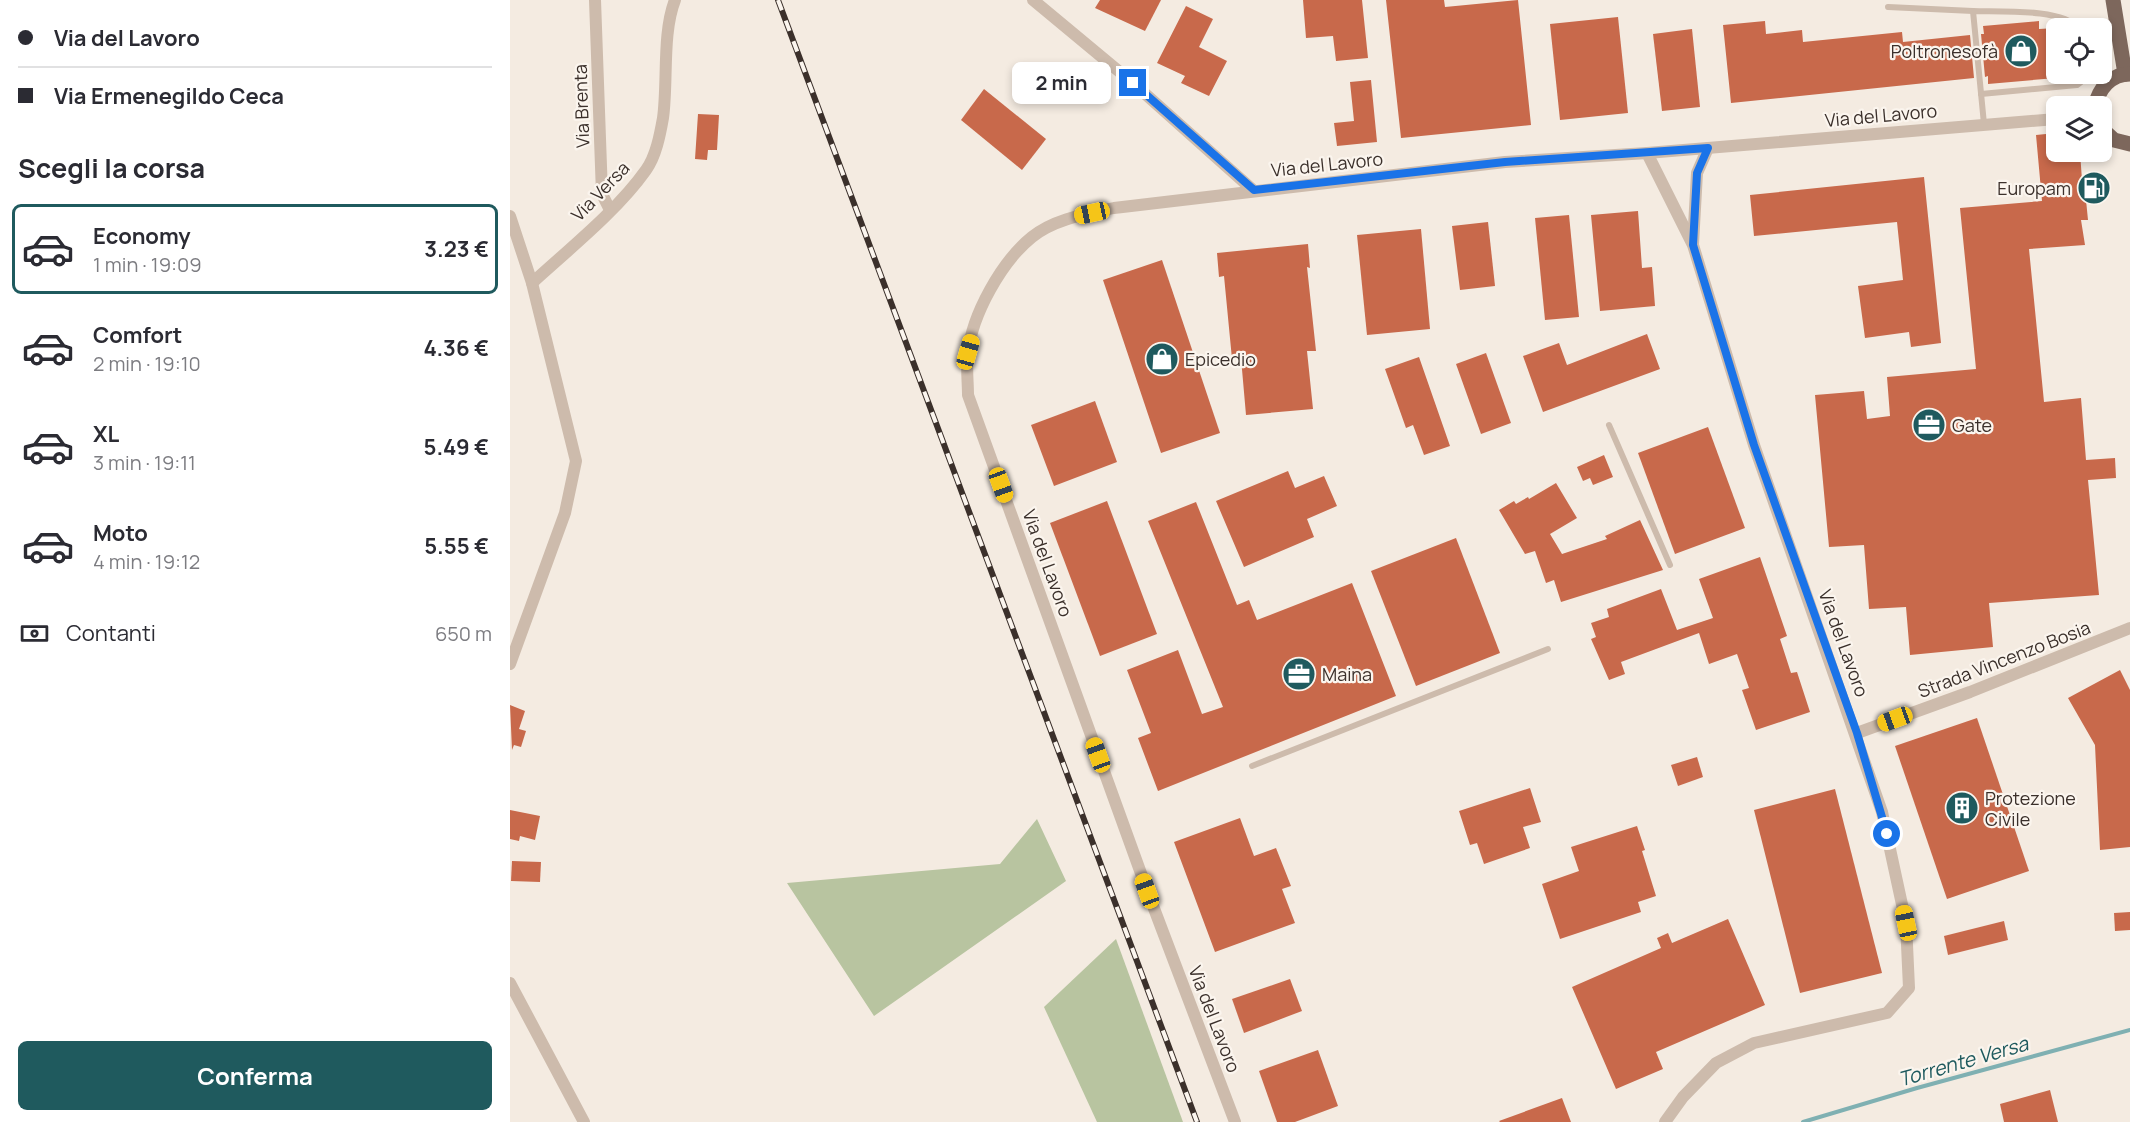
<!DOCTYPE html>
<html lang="it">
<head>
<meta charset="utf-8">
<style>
	:root { --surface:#fff; --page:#f2f2f3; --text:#2b2b33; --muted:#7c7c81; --line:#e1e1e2; --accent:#1f5a5e }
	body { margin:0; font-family:Manrope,sans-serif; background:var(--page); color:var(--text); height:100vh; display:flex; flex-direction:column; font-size:22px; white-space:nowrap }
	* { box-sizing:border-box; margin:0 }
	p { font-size:20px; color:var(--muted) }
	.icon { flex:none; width:33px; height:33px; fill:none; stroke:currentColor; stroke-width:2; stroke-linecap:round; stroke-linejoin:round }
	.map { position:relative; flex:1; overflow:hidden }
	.drawer { display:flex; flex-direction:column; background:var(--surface); width:510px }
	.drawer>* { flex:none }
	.banner { display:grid; align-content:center; height:132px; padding:0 18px; background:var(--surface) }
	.tools { position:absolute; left:1536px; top:18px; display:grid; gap:12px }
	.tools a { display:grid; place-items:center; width:66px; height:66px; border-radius:9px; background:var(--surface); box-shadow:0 3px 9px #0003; font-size:30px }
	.end { position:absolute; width:27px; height:27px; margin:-14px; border:8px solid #1a73e8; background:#fff; box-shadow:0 0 0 3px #fff }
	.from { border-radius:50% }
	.bubble { position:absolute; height:42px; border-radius:9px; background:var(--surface); box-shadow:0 3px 9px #0003; font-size:20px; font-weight:700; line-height:42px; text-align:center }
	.car { position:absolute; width:18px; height:36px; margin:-18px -9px; border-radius:8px; box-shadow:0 0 4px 2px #0007; background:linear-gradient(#f5c518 24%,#345 0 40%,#f5c518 0 76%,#345 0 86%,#f5c518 0) }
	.banner b { display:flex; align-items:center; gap:21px; height:57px; font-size:22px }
	.banner b+b { border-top:2px solid var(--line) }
	.banner i { width:15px; height:15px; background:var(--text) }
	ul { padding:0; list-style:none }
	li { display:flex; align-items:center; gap:18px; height:90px; margin:0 12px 9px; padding:0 6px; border:3px solid transparent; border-radius:9px }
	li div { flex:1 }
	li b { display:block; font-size:22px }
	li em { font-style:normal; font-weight:700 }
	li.on { border-color:var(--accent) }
	li>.icon { width:54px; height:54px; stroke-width:1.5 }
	h2 { padding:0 18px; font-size:27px; line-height:72px }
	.pay { display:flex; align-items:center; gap:15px; height:66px; padding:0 18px; font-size:22px }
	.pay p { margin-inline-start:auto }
	.primary-button { display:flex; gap:12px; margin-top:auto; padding:12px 18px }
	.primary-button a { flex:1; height:69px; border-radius:9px; background:var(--accent); color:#fff; font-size:24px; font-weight:700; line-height:69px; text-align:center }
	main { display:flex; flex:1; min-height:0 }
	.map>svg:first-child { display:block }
	.green { fill:#b8c4a0 }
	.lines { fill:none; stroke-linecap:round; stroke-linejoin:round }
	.stream { stroke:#7fb0b2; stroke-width:4 }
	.building { fill:#c8694b }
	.lane { stroke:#cdbbac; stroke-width:6 }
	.street { stroke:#cdbbac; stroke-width:12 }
	.primary { stroke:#7d675c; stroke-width:15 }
	.rail-casing { stroke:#3b302b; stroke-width:6 }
	.rail { stroke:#fbf5ee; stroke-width:4; stroke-dasharray:11; stroke-linecap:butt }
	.route { stroke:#1a73e8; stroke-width:8 }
	.labels { text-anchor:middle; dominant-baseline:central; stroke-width:4.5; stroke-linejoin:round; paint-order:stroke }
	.poi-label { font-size:18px; fill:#3b302b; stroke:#fbf5ee; text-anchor:start }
	.street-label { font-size:18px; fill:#3b302b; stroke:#fbf5ee }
	.water-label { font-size:20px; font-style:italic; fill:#1f5a5e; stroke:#fbf5ee }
</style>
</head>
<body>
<main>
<section class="drawer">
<div class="banner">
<b><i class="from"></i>Via del Lavoro</b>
<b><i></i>Via Ermenegildo Ceca</b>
</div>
<h2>Scegli la corsa</h2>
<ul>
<li class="on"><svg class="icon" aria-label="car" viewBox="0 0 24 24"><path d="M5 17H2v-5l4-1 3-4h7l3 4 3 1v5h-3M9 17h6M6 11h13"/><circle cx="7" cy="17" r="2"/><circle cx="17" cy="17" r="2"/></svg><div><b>Economy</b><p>1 min · 19:09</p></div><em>3.23 €</em></li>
<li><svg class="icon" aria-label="car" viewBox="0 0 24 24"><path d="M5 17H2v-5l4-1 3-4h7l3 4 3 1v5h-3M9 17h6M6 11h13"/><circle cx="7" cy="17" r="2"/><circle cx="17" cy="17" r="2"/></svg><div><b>Comfort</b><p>2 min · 19:10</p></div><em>4.36 €</em></li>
<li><svg class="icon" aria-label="car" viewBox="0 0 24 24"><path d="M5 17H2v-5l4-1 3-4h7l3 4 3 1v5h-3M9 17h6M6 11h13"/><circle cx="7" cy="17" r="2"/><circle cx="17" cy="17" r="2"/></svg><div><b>XL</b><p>3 min · 19:11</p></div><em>5.49 €</em></li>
<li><svg class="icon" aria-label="car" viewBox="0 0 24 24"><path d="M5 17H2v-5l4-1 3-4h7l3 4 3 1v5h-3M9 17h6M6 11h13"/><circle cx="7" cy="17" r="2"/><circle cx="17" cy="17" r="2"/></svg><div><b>Moto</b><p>4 min · 19:12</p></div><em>5.55 €</em></li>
</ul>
<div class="pay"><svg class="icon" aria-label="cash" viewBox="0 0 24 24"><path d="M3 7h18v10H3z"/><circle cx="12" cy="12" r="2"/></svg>Contanti<p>650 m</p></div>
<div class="primary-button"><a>Conferma</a></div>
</section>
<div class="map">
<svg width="1620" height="1122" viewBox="0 0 1620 1122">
	<rect width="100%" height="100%" fill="#f4ebe1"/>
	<g class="green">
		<path d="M527,819L556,881L364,1016L277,883L490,864Z"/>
		<path d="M606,939L673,1122H587L534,1007Z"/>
	</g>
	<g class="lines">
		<path class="stream" d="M1293,1122L1407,1088L1620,1030"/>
	</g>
	<g class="building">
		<path d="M590,0H651L635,31L585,8Z"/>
		<path d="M793,0H852L858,58L826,61L823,36L796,38Z"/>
		<path d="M876,0H934L935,7L1008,0L1021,125L891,138Z"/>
		<path d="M676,6L703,19L689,47L717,61L699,96L671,83L675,76L647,63Z"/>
		<path d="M1108,17L1118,113L1050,120L1040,24Z"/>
		<path d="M1255,21L1256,34L1292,30L1293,42L1392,32L1393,42L1460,35L1464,78L1221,103L1213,25Z"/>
		<path d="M1529,21V29L1546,28V78L1478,84V76L1475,77L1471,34H1474L1473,26Z"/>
		<path d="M1182,29L1190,107L1152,111L1143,34Z"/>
		<path d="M861,80L867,142L827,146L824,123L844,121L840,82Z"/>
		<path d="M474,89L536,139L512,170L451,120Z"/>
		<path d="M188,114L209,115L207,150H198L197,160L185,159Z"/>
		<path d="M1546,133V152H1570L1572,180L1594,178L1596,198L1576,200L1578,220H1571L1575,245L1519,249L1534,402L1571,398L1576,460L1605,458L1606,478L1578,480L1589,595L1479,603L1483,647L1400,655L1396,607L1359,609L1354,545L1319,547L1305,395L1354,391L1357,419L1380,416L1377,377L1466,369L1450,208L1532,201L1526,135Z"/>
		<path d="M1414,177L1431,343L1401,347L1399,332L1355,338L1348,286L1393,280L1387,222L1244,236L1240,195Z"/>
		<path d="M1128,211L1132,268L1142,267L1145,306L1090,311L1081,215Z"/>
		<path d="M1059,215L1069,317L1035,320L1025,218Z"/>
		<path d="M978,222L985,286L950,290L942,226Z"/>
		<path d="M911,229L920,329L857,335L847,235Z"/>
		<path d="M798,244L800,268L797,267L806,351H797L803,409L736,415L731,358L722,359L714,276L709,277L707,253Z"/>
		<path d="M652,260L710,433L651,453L593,280Z"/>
		<path d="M1137,334L1150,369L1033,412L1013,356L1049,343L1057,365Z"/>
		<path d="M976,353L1001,423L971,434L946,364Z"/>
		<path d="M909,357L940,446L914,455L903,425L896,428L875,369Z"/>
		<path d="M585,401L607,462L544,486L521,425Z"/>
		<path d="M1198,427L1235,528L1165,554L1128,453Z"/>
		<path d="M1094,455L1103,477L1083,485L1080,478L1073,481L1067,467Z"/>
		<path d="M778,471L785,488L814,476L827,506L797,519L804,537L734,567L706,501Z"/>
		<path d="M1046,483L1067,518L1040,534L1052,554L1097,539L1095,536L1130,520L1153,570L1051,602L1044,580L1036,583L1025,551L1015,554L989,510L1004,501L1006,504L1018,497L1019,499Z"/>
		<path d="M597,501L647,634L590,656L540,523Z"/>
		<path d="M686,502L727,605L739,600L747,620L842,583L886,696L648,791L628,738L641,733L617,670L668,650L692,714L713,707L638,521Z"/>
		<path d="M946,538L990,653L906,686L861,571Z"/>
		<path d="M1250,557L1277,636L1270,639L1281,673L1287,672L1300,712L1246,730L1232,690L1239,688L1227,654L1199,664L1189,633L1111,662L1115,674L1099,680L1081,639L1086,637L1081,623L1099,617L1097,609L1151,589L1167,630L1203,618L1189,579Z"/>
		<path d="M1610,670L1620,690V847L1590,850L1585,745L1558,698Z"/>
		<path d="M0,705L15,711L9,729L16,731L11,747L4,745L2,750Z"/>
		<path d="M1467,718L1519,871L1437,899L1385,746Z"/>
		<path d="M1187,757L1193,777L1168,786L1161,765Z"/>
		<path d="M1020,788L1031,822L1013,827L1020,848L974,864L967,843L960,845L949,811Z"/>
		<path d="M1325,789L1372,973L1290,993L1244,810Z"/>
		<path d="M0,810L30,816L25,840L10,836L9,841L0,839Z"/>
		<path d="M730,818L744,856L766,848L781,886L772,889L785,923L705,952L664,842Z"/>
		<path d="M1127,826L1135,850L1132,851L1146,896L1128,902L1131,912L1050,939L1032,884L1069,871L1061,847Z"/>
		<path d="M2,861L31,862L30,882L1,881Z"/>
		<path d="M1620,912V930L1605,931L1604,913Z"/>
		<path d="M1218,919L1255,1005L1146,1052L1153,1069L1106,1089L1062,987L1151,948L1147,938L1158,933L1162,943Z"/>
		<path d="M1494,921L1498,940L1438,955L1434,936Z"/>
		<path d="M780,979L792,1011L734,1033L722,999Z"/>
		<path d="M808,1050L828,1106L785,1122H767L749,1071Z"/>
		<path d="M1540,1090L1548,1122H1494L1490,1104Z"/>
		<path d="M1052,1098L1061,1122H990L989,1121Z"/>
	</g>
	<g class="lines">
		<g class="lane">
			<path d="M1378,7L1463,11"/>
			<path d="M1471,94L1567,85L1571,82L1572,74"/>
			<path d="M1474,124L1463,11C1488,12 1553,8 1568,28"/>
			<path d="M1099,425L1160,565"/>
			<path d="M742,766L1038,649"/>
		</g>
		<g class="street">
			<path d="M85,0L92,194L100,210"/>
			<path d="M523,0L623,83L744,191"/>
			<path d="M1137,153L1183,245L1244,445L1372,812L1396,923L1399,988L1377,1013L1244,1043L1206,1063L1173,1097L1155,1122"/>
			<path d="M0,216L22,283L66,461L55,513L0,664"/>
			<path d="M1183,244L1187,173L1198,148"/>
			<path d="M22,283C59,249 107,211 136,170C146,156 150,135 153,118C158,82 152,33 165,0"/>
			<path d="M1347,733L1460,692L1620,628"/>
			<path d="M0,983L74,1122"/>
			<path d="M725,1122L637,890L458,395C458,382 456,367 458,353C462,315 491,262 522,237C544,219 576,214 604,208L995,162L1137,153L1546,119"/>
		</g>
		<g class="primary">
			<path d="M1603,0L1615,74"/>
			<path d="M1585,106C1589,89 1600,74 1620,74"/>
			<path d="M1592,129L1604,140L1620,144"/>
		</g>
		<defs>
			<path id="rail" d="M268,0L687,1122"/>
		</defs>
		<use href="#rail" class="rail-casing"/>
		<use href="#rail" class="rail"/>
	</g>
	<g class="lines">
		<path class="route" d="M623,83L744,190L995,162L1198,148L1187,173L1183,245L1244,445L1347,733L1377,834"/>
	</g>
	<defs>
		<symbol id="shop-disc" viewBox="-11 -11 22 22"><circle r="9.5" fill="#1f5a5e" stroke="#fbf5ee"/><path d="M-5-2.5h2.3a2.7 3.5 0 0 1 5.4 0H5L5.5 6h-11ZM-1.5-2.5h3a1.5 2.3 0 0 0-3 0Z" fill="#fff"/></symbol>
		<symbol id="fuel-disc" viewBox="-11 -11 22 22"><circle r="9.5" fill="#1f5a5e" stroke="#fbf5ee"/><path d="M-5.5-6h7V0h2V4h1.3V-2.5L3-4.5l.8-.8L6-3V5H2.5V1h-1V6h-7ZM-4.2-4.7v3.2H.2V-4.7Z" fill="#fff"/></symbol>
		<symbol id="office-disc" viewBox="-11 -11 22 22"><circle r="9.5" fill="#1f5a5e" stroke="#fbf5ee"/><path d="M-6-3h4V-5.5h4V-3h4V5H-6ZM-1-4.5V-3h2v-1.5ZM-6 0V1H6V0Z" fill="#fff"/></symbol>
		<symbol id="building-disc" viewBox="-11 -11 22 22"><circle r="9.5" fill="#1f5a5e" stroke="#fbf5ee"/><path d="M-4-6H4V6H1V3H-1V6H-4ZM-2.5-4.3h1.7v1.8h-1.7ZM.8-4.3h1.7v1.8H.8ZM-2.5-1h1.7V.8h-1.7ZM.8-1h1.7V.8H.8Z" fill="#fff"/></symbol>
	</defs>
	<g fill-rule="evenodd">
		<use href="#shop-disc" x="1492" y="32" width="38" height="38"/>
		<use href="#fuel-disc" x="1565" y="169" width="38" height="38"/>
		<use href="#shop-disc" x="633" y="340" width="38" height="38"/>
		<use href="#office-disc" x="1400" y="406" width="38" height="38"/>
		<use href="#office-disc" x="770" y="655" width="38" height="38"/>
		<use href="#building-disc" x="1433" y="789" width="38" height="38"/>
	</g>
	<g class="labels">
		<g class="poi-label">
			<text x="1488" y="51" text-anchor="end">Poltronesofà</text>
			<text x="1561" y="188" text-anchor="end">Europam</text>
			<text x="675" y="359">Epicedio</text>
			<text x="1442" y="425">Gate</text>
			<text x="812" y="674">Maina</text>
			<text x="1475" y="798">Protezione<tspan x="1475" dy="21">Civile</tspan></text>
		</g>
		<g class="street-label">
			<text transform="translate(71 106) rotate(-92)">Via Brenta</text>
			<text transform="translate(1371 115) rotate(-5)">Via del Lavoro</text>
			<text transform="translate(817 164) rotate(-6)">Via del Lavoro</text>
			<text transform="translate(90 191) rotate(-46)">Via Versa</text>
			<text transform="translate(538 563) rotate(70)">Via del Lavoro</text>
			<text transform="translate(1334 643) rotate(70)">Via del Lavoro</text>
			<text transform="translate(1494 659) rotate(-21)">Strada Vincenzo Bosia</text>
			<text transform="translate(705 1019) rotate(69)">Via del Lavoro</text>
		</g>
		<g class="water-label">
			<text transform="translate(1453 1061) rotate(-16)">Torrente Versa</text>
		</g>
	</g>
</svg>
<div class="tools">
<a><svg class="icon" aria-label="locate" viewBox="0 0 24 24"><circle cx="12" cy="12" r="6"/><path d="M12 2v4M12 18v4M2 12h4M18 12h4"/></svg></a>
<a><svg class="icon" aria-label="layers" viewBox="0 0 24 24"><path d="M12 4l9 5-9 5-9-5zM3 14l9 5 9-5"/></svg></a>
</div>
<i class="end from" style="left:1377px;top:834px"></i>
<i class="end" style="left:623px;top:83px"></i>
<div class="bubble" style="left:502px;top:62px;width:99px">2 min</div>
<i class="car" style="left:582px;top:213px;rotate:258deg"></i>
<i class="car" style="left:458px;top:352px;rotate:16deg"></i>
<i class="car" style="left:491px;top:485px;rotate:160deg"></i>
<i class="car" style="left:1385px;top:719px;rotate:250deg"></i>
<i class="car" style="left:588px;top:755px;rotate:340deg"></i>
<i class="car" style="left:637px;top:891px;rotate:340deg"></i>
<i class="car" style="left:1396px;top:923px;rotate:348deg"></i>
</div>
</main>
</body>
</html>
